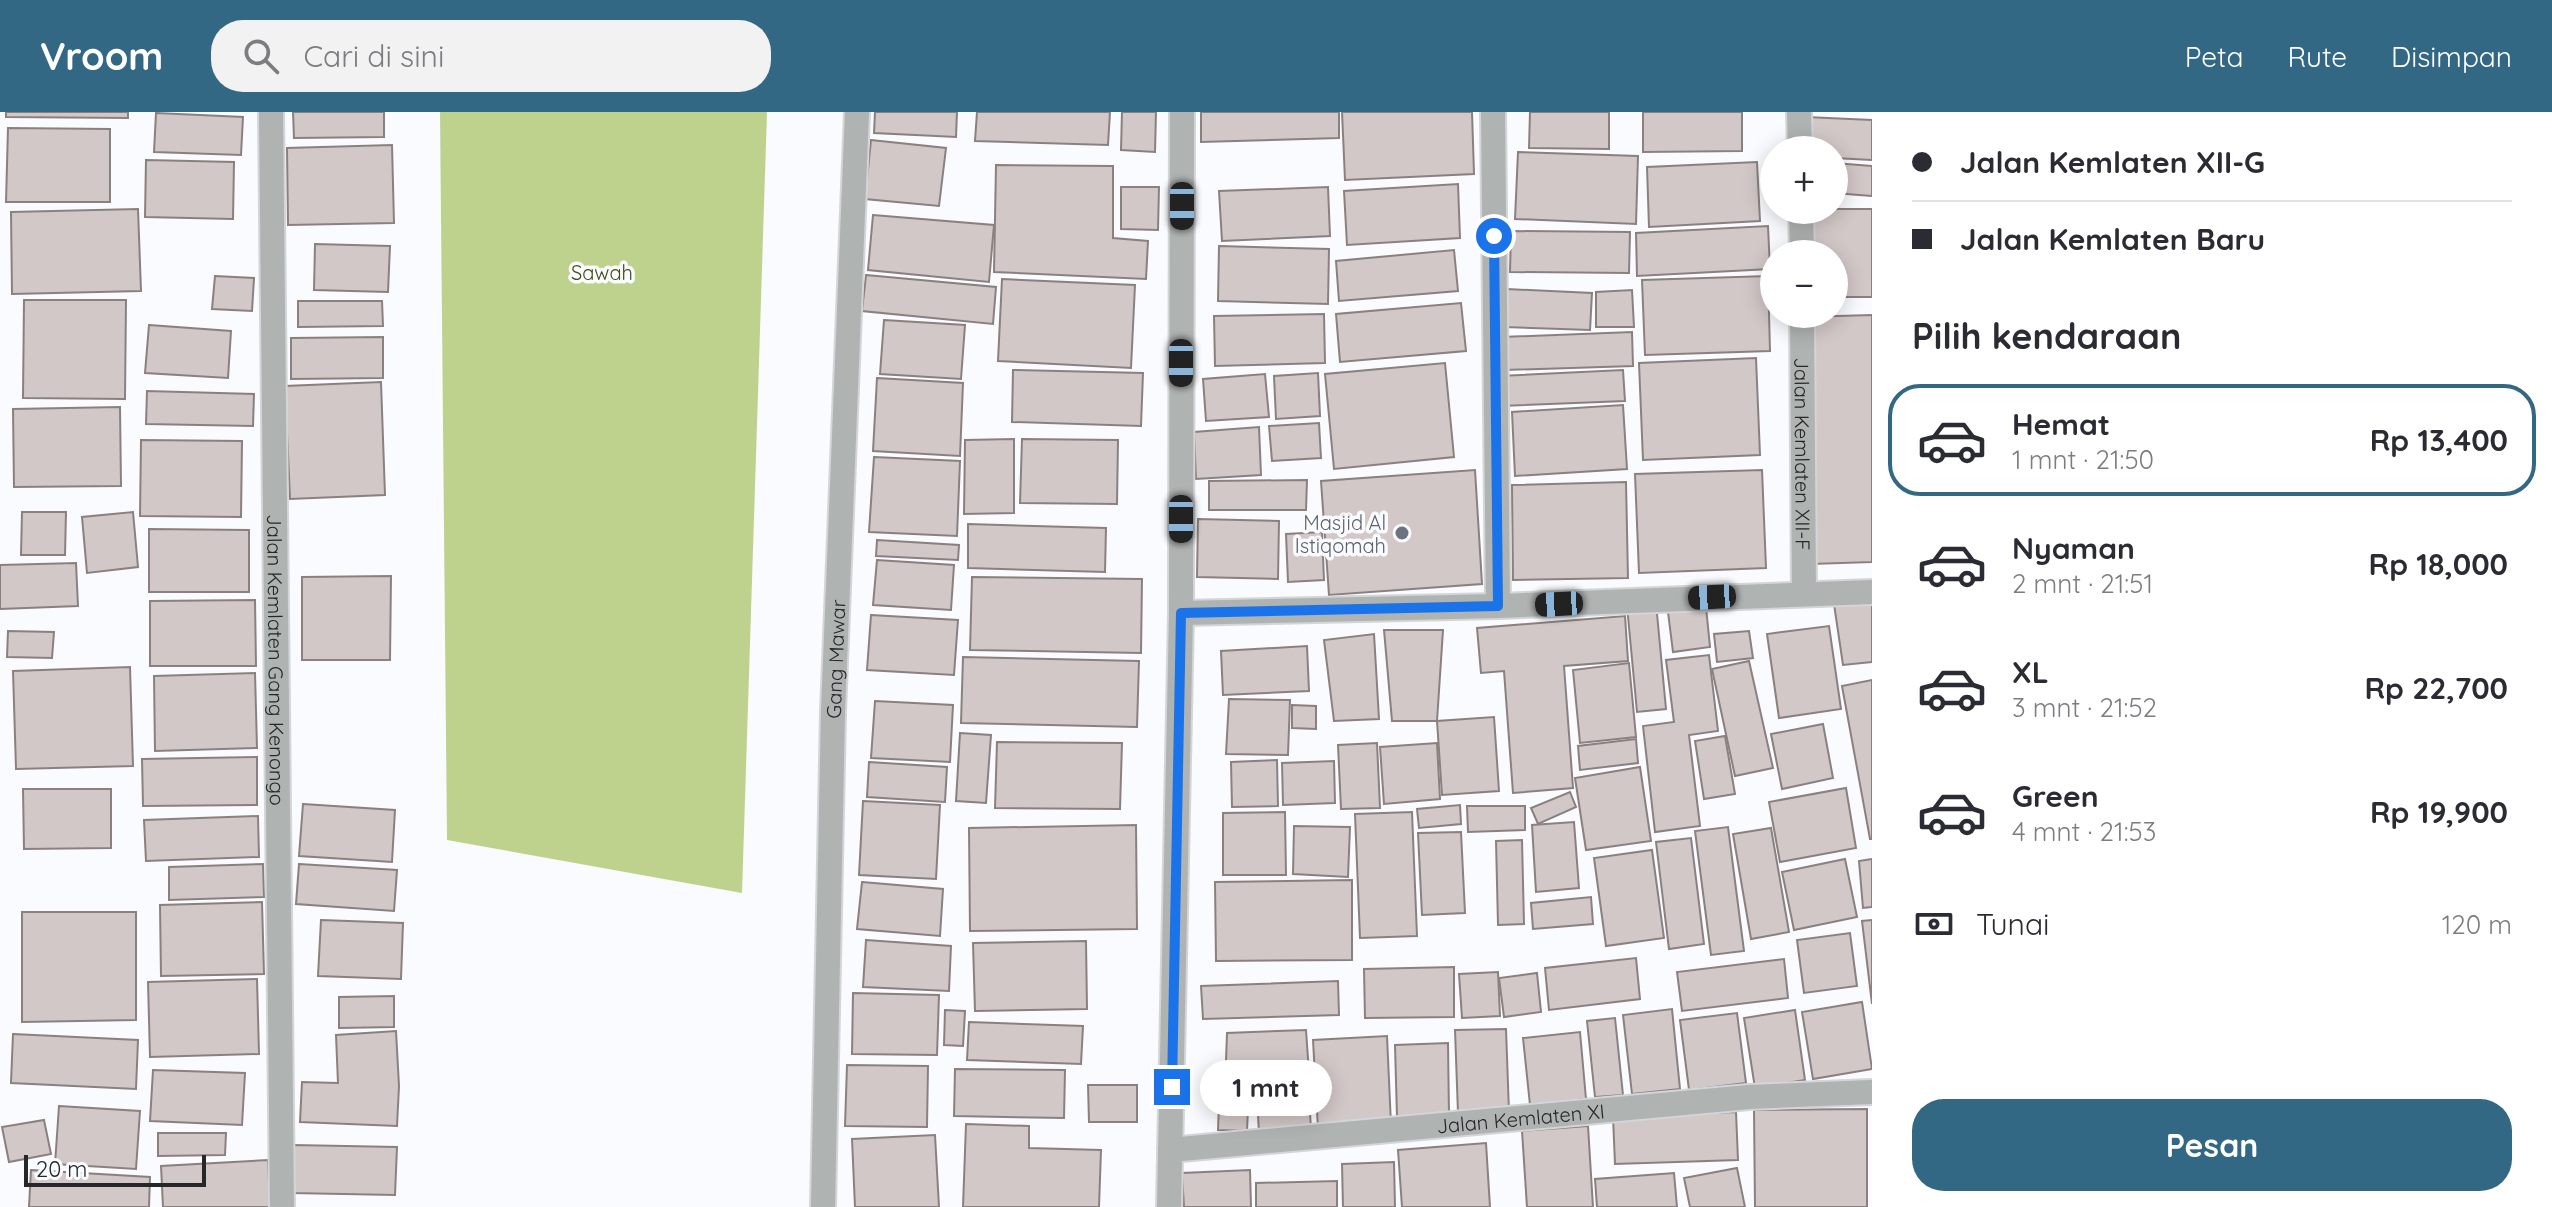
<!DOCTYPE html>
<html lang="id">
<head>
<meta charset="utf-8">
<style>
	:root { --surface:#fff; --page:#f2f2f3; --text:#2b2b33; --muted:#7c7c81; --line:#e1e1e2; --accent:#336884 }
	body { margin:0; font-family:Quicksand,sans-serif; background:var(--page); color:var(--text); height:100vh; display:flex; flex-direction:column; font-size:30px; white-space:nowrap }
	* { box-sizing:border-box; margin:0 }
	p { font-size:26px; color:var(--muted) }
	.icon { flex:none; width:44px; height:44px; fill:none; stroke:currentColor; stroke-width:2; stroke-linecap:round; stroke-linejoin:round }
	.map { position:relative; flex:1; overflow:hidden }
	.drawer { display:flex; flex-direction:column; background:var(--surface); width:680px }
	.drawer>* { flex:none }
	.guide { display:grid; align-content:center; height:176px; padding:0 40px; background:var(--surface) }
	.buttons { position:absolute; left:1760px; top:24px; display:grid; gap:16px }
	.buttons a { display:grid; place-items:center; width:88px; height:88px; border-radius:50%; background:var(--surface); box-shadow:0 4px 20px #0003; font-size:40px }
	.scale { position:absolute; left:24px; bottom:20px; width:182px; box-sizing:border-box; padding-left:8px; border:4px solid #252729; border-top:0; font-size:22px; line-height:28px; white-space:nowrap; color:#252729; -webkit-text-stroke:6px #f9fbfe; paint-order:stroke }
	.end { position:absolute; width:36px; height:36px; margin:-18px; border:10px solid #1a73e8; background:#fff; box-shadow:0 0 0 4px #fff }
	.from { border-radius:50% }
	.bubble { position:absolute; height:56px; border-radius:28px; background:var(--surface); box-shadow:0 4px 20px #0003; font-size:26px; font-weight:700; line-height:56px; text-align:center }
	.car { position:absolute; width:24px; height:48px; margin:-24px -12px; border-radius:10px; box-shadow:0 0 6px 2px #0007; background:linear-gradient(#222 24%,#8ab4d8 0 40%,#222 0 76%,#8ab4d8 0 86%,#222 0) }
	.guide b { display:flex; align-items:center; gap:28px; height:76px; font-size:30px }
	.guide b+b { border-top:2px solid var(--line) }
	.guide i { width:20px; height:20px; background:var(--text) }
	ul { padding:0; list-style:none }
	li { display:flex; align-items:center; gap:24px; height:112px; margin:0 16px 12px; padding:0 24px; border:4px solid transparent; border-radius:32px }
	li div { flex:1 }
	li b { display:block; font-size:30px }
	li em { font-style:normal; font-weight:700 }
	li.current { border-color:var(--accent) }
	li>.icon { width:72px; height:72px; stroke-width:1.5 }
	h2 { padding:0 40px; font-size:36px; line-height:96px }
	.pay { display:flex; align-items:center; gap:20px; height:88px; padding:0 40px; font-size:30px }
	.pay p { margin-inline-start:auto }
	.button { display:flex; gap:16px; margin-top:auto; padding:16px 40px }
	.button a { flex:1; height:92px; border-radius:32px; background:var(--accent); color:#fff; font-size:32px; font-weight:700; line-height:92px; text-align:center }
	header { display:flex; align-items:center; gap:48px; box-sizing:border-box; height:112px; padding:0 40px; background:var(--accent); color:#fff }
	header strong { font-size:38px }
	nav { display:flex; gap:44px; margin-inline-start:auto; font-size:28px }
	.search { width:560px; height:72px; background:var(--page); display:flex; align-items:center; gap:20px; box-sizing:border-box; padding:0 28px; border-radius:32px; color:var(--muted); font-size:30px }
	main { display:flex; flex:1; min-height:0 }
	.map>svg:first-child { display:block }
	.green { fill:#bfd28d }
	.building { fill:#d2c8c7; stroke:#8a8080; stroke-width:2 }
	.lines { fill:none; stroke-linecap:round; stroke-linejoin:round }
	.street-casing { stroke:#d3d5d8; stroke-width:28 }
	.street { stroke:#afb3b1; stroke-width:24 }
	.route { stroke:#1a73e8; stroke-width:10 }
	.worship-dot { fill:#6b7280; stroke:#f9fbfe; stroke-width:3 }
	.labels { text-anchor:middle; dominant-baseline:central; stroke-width:7; stroke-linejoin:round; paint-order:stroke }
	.park-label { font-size:20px; fill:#414d13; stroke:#f9fbfe }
	.street-label { font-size:20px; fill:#252729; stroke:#f9fbfe }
	.worship-label { font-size:20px; fill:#5b616d; stroke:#f9fbfe; text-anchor:end }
</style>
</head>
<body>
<header>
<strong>Vroom</strong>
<div class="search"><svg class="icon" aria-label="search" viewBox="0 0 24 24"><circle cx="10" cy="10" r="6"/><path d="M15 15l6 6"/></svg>Cari di sini</div>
<nav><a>Peta</a><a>Rute</a><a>Disimpan</a></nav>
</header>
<main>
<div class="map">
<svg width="1872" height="1095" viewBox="0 0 1872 1095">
	<rect width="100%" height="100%" fill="#f9fbfe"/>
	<path class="green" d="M440,0H767L742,781L447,728Z"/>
	<g class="building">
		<path d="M6,0H128V6L6,5Z"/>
		<path d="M293,0H384V25L294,26Z"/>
		<path d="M875,0H957L956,25L874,21Z"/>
		<path d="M977,0H1110L1108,33L975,29Z"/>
		<path d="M1122,0H1156L1155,40L1121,38Z"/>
		<path d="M1201,0H1339V26L1201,30Z"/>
		<path d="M1342,0H1472L1474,62L1345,68Z"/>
		<path d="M1530,0H1609V37L1529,36Z"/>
		<path d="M1643,0H1742V39L1643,40Z"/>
		<path d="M156,1L243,5L241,43L154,40Z"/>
		<path d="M1806,5L1872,8V48L1834,46V38H1804Z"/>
		<path d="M8,16L110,17V90H6Z"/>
		<path d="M871,28L946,36L939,94L865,87Z"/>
		<path d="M392,33L394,111L288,113L287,36Z"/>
		<path d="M1518,40L1638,44L1636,112L1515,107Z"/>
		<path d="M146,48L234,50L233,107L145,105Z"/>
		<path d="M1757,50L1760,109L1649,115L1647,55Z"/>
		<path d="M1834,51L1872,54V84L1834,81Z"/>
		<path d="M996,53L1113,54V126L1148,129L1146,167L994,160Z"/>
		<path d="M1458,72L1460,126L1347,133L1344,79Z"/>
		<path d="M1121,75H1159L1158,118L1121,117Z"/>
		<path d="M1328,75L1330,124L1222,129L1219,79Z"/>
		<path d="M138,97L141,179L12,182L11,100Z"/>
		<path d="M1834,97H1872V185H1834V142H1805L1806,98Z"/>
		<path d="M873,103L994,113L989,170L868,158Z"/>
		<path d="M1768,114L1770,157L1637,164L1636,121Z"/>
		<path d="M1511,119L1630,120L1629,161L1510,160Z"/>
		<path d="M315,132L390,134L388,180L314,178Z"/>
		<path d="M1219,134L1329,137L1328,192L1218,189Z"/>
		<path d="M1454,138L1458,179L1339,189L1336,149Z"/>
		<path d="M866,163L996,175L993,212L862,199Z"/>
		<path d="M215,164L254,166L252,199L212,197Z"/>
		<path d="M1768,164L1770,239L1645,243L1642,168Z"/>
		<path d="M1002,167L1135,173L1131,256L998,249Z"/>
		<path d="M1507,177L1592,181L1590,218L1505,215Z"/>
		<path d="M1632,178L1634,215H1596V180Z"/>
		<path d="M24,188H126L125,287L23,286Z"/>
		<path d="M298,189H382L383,214L298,215Z"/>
		<path d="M1461,191L1466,239L1340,250L1336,202Z"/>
		<path d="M1324,202L1325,251L1215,254L1214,204Z"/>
		<path d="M1872,203V450L1811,452L1803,205Z"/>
		<path d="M884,208L965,213L961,267L880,262Z"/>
		<path d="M149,213L231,219L228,266L145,261Z"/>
		<path d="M1632,220L1633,254L1504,258L1503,225Z"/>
		<path d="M383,225V266L291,267V226Z"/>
		<path d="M1756,246L1760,343L1643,348L1639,251Z"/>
		<path d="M1445,251L1454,345L1334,357L1325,262Z"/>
		<path d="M1013,258L1143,261L1141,314L1012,310Z"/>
		<path d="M1623,258L1625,289L1500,294V264Z"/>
		<path d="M1318,261L1320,304L1276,307L1274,264Z"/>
		<path d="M1265,262L1269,305L1206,309L1203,267Z"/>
		<path d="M877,266L963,271L960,344L873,339Z"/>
		<path d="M381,270L385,383L290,387L285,274Z"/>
		<path d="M147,279L254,282L253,314L146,312Z"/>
		<path d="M1623,293L1627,357L1515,364L1512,300Z"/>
		<path d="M120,295L121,374L14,375L13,297Z"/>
		<path d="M1319,311L1321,346L1272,349L1269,314Z"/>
		<path d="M1259,315L1261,363L1196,367L1194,320Z"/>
		<path d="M1014,327V401L964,402L965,328Z"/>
		<path d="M1022,327L1118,328L1117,392L1020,391Z"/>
		<path d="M141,328L242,329L241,405L140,404Z"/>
		<path d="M874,345L960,349L957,424L869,420Z"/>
		<path d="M1475,358L1482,472L1329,483L1321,369Z"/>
		<path d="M1762,358L1766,456L1639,461L1635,362Z"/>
		<path d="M1307,368L1306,398H1209V369Z"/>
		<path d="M1626,370L1628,466L1513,468L1512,373Z"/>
		<path d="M22,400H66L65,443H21Z"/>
		<path d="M133,400L138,455L87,461L82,405Z"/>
		<path d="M1198,407L1279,409L1278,467L1197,465Z"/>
		<path d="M968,412L1106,416L1105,460L968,456Z"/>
		<path d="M149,417L249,418V480H149Z"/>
		<path d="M1322,420L1324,468L1288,470L1286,422Z"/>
		<path d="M877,428L959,433L958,448L876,444Z"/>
		<path d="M877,448L954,453L951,498L873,493Z"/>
		<path d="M76,451L78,494L0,497V453Z"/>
		<path d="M391,464L390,548H302V465Z"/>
		<path d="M972,465L1142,467L1141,541L970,538Z"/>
		<path d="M1872,486V550L1843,553L1834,492Z"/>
		<path d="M255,488L256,554H150V489Z"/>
		<path d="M1656,491L1666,597L1637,600L1627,494Z"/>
		<path d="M1706,495L1710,535L1673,540L1668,500Z"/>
		<path d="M871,503L958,508L954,563L867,558Z"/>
		<path d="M1625,504L1628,549L1564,554L1573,676L1513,681L1504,559L1481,561L1477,516Z"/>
		<path d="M1829,514L1841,597L1779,606L1767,522Z"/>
		<path d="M1384,518H1443L1437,609H1392Z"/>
		<path d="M8,519L54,520L52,546L7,545Z"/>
		<path d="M1749,519L1753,546L1717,550L1714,522Z"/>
		<path d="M1374,522L1379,607L1334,609L1324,528Z"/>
		<path d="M1307,534L1309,579L1223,583L1221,539Z"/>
		<path d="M1709,543L1718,619L1689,623L1700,714L1655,720L1643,614L1674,610L1666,548Z"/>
		<path d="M963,545L1139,549L1137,615L961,611Z"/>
		<path d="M1749,549L1773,656L1735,664L1712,557Z"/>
		<path d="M1629,551L1636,625L1580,631L1573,558Z"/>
		<path d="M130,555L133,654L16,657L13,559Z"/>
		<path d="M255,561L257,636L155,639L154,564Z"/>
		<path d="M1872,568V727H1870L1842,574Z"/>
		<path d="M1229,587L1290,588L1288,643L1226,642Z"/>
		<path d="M875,589L953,593L950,650L871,646Z"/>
		<path d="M1292,593L1316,594V617L1292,616Z"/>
		<path d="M1494,605L1499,679L1442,683L1437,609Z"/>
		<path d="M1823,612L1833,666L1782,677L1771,622Z"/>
		<path d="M960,621L991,623L986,691L956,689Z"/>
		<path d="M1725,624L1735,682L1704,687L1695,629Z"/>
		<path d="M1636,627L1638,651L1580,658L1578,634Z"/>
		<path d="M997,630L1122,631L1120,697L995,696Z"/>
		<path d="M1377,631L1380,696L1341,697L1338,633Z"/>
		<path d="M1437,631L1440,687L1384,692L1380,635Z"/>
		<path d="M257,645V693L143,694L142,647Z"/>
		<path d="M1277,648L1278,694L1232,695L1231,650Z"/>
		<path d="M1334,649L1335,691L1283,693L1282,651Z"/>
		<path d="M869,650L947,655L945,690L867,685Z"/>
		<path d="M1640,655L1651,729L1586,738L1575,666Z"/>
		<path d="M1846,676L1856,736L1780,750L1769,690Z"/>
		<path d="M23,677H111V736L24,737Z"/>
		<path d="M1570,680L1576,695L1538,712L1531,696Z"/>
		<path d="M863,689L940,693L936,767L859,763Z"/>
		<path d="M303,692L395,698L392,750L299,744Z"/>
		<path d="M1460,693L1461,712L1419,716L1417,697Z"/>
		<path d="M1467,694H1525V718L1468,720Z"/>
		<path d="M1285,700L1286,763H1223V701Z"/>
		<path d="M1412,700L1417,824L1360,826L1355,702Z"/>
		<path d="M258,704L259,745L146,749L144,708Z"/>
		<path d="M1574,710L1579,776L1536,780L1532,713Z"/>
		<path d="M1136,713L1137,817L970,819L969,716Z"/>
		<path d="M1294,714L1350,715L1348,765L1293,762Z"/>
		<path d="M1728,715L1744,839L1711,843L1695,719Z"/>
		<path d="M1771,716L1789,820L1751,827L1733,722Z"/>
		<path d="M1461,720L1465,801L1422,803L1418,721Z"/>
		<path d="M1691,726L1704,832L1669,837L1656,730Z"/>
		<path d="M1522,728L1524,812L1498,813L1496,729Z"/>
		<path d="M1652,738L1664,826L1606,834L1594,746Z"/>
		<path d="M1845,747L1857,805L1794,818L1782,760Z"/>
		<path d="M1872,747V795L1863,796L1859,749Z"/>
		<path d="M263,752L264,785L169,788V755Z"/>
		<path d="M299,752L397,758L394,799L296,792Z"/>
		<path d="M1352,768V848L1216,849L1215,770Z"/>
		<path d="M862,770L943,777L940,824L857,817Z"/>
		<path d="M1591,785L1593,812L1533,817L1531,791Z"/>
		<path d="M262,790L264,862L161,864L160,793Z"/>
		<path d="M22,800H136V908L22,910Z"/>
		<path d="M321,808L403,811L401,867L318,864Z"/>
		<path d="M1872,808V892L1862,809Z"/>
		<path d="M1850,821L1857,874L1804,881L1797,828Z"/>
		<path d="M866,828L951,834L949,879L863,875Z"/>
		<path d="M1086,829L1087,897L975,899L973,831Z"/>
		<path d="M1636,846L1640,887L1549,898L1545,856Z"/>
		<path d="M1784,847L1788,886L1682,899L1677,860Z"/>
		<path d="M1454,855V905L1365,906L1364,857Z"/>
		<path d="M1498,860L1500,904L1462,906L1459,862Z"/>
		<path d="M1537,861L1541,900L1504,905L1499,866Z"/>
		<path d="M257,867L259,942L150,945L148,870Z"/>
		<path d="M1338,869L1339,903L1203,907L1201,874Z"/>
		<path d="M853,881L939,883L937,943L852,942Z"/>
		<path d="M394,884V915L339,916V885Z"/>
		<path d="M1862,890L1872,957L1813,967L1802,900Z"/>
		<path d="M1672,897L1680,977L1632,982L1623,903Z"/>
		<path d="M945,898L965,899L963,934L944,933Z"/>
		<path d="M1795,898L1805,968L1755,976L1744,906Z"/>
		<path d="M1737,901L1746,971L1689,978L1680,908Z"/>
		<path d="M1615,906L1623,983L1595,985L1587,909Z"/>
		<path d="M969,910L1083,914L1081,952L967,948Z"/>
		<path d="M1506,917L1509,1000L1458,1001L1455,918Z"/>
		<path d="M1306,918L1309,961L1258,964L1257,978L1225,977L1227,921Z"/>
		<path d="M396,919L399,974L397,1014L300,1010L302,970L338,971L336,923Z"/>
		<path d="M1580,920L1586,987L1530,993L1523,926Z"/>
		<path d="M13,922L138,928L136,977L11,971Z"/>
		<path d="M1387,924L1391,1013L1318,1017L1313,928Z"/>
		<path d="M1448,931L1449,1004L1397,1005L1395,933Z"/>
		<path d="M847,953L928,954L927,1015L845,1014Z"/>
		<path d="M955,957L1065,958L1064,1006L954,1004Z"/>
		<path d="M153,958L245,961L242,1013L150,1009Z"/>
		<path d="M1088,973H1137V1010H1089Z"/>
		<path d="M1309,980L1311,1019L1259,1022L1257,983Z"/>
		<path d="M1219,993L1248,996L1247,1019L1218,1018Z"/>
		<path d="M59,994L140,999L136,1057L55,1052Z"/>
		<path d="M1867,997V1095H1755L1754,998Z"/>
		<path d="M1736,1000L1738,1048L1615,1052L1613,1005Z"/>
		<path d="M44,1008L51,1042L9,1050L2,1015Z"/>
		<path d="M966,1012L1029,1014V1036L1101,1038L1099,1095H963Z"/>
		<path d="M1588,1014L1593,1095H1527L1522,1019Z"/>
		<path d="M158,1021H226L225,1043L158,1044Z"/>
		<path d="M935,1023L939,1095H855L852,1027Z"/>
		<path d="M1486,1031L1490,1095H1402L1398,1038Z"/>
		<path d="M293,1033L397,1035L395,1083L291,1081Z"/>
		<path d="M268,1048L270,1095H163L161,1054Z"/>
		<path d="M1394,1050L1395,1095H1343L1342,1052Z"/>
		<path d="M1737,1056L1745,1095H1690L1684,1066Z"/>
		<path d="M31,1058L150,1065L149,1095H29Z"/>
		<path d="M1250,1058L1251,1095H1184L1182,1061Z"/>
		<path d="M1674,1061L1677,1095H1597L1595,1067Z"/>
		<path d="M1337,1069V1095H1256V1071Z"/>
	</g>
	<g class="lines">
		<defs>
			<g id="street">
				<path id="s1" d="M271,0L282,1095"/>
				<path d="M1493,0L1498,494"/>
				<path d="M1799,0L1800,38"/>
				<path d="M1801,98L1802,142"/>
				<path id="s2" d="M1802,202L1804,482"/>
				<path d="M1181,501L1498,494L1872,480"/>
				<path id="s3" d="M1170,1038L1749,985L1872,980"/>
				<path id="s4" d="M823,1095L833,600L857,0"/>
				<path d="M1169,1095L1181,501L1182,0"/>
			</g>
		</defs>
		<use href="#street" class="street-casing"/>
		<use href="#street" class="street"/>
	</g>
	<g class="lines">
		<path class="route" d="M1172,975L1181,501L1498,494L1494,124"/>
	</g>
	<circle class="worship-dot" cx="1402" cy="421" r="8"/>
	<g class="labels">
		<g class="park-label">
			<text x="602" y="160">Sawah</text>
		</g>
		<g class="street-label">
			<text stroke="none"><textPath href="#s2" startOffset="140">Jalan Kemlaten XII-F</textPath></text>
			<text stroke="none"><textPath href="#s1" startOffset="548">Jalan Kemlaten Gang Kenongo</textPath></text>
			<text stroke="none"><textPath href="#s4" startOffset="548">Gang Mawar</textPath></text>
			<text stroke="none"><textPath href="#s3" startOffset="352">Jalan Kemlaten XI</textPath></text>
		</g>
		<g class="worship-label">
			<text x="1386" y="410">Masjid Al<tspan x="1386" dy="23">Istiqomah</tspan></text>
		</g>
	</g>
</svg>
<div class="buttons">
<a>+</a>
<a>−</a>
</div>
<div class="scale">20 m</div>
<i class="end from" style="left:1494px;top:124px"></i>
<i class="end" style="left:1172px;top:975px"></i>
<div class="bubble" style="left:1200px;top:948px;width:132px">1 mnt</div>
<i class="car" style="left:1182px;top:94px;rotate:180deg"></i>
<i class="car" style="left:1181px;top:251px;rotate:180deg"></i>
<i class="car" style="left:1181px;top:407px;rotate:180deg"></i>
<i class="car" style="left:1712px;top:485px;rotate:267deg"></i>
<i class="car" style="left:1559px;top:492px;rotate:267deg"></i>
</div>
<section class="drawer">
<div class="guide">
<b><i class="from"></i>Jalan Kemlaten XII-G</b>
<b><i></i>Jalan Kemlaten Baru</b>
</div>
<h2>Pilih kendaraan</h2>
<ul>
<li class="current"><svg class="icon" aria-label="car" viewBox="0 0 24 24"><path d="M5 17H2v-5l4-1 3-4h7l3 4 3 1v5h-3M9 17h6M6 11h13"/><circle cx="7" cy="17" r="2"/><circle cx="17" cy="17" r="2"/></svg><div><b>Hemat</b><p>1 mnt · 21:50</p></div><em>Rp 13,400</em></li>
<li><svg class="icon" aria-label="car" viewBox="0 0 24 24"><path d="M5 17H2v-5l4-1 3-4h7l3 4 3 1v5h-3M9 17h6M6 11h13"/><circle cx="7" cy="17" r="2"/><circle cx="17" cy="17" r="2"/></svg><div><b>Nyaman</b><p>2 mnt · 21:51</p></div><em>Rp 18,000</em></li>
<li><svg class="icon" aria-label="car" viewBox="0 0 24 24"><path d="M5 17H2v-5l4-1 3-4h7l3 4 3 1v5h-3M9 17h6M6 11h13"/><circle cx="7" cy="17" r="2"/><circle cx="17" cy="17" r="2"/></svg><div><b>XL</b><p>3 mnt · 21:52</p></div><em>Rp 22,700</em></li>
<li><svg class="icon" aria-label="car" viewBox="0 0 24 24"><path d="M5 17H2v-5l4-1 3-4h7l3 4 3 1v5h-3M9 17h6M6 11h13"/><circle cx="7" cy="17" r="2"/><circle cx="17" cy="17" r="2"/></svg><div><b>Green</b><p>4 mnt · 21:53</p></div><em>Rp 19,900</em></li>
</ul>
<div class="pay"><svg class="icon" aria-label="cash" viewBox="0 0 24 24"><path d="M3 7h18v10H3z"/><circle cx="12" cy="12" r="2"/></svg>Tunai<p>120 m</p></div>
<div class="button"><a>Pesan</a></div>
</section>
</main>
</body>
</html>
